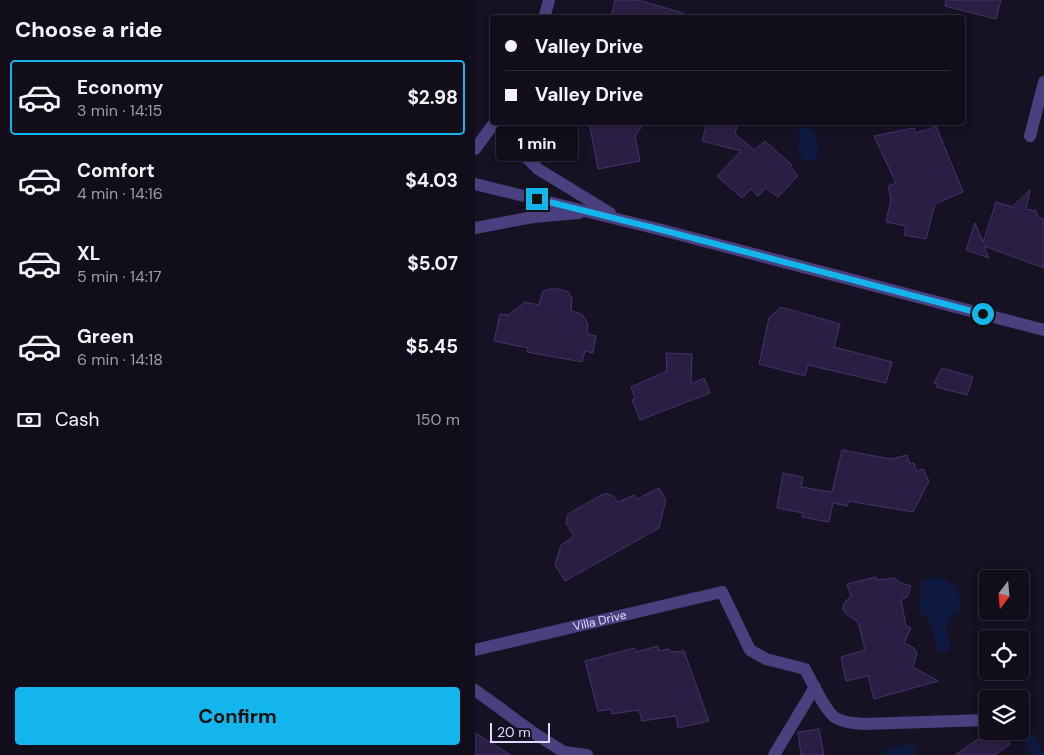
<!DOCTYPE html>
<html lang="en">
<head>
<meta charset="utf-8">
<style>
	:root { --surface:#110d1b; --page:#1a1624; --text:#f1f3f6; --muted:#9c9ca3; --line:#302d3a; --accent:#13b6ec }
	body { margin:0; font-family:"DM Sans",sans-serif; background:var(--page); color:var(--text); height:100vh; display:flex; flex-direction:column; font-size:19px; white-space:nowrap }
	* { box-sizing:border-box; margin:0 }
	p { font-size:16px; color:var(--muted) }
	.icon { flex:none; width:28px; height:28px; fill:none; stroke:currentColor; stroke-width:2; stroke-linecap:round; stroke-linejoin:round }
	.map { position:relative; flex:1; overflow:hidden }
	.drawer { display:flex; flex-direction:column; background:var(--surface); width:475px }
	.drawer>* { flex:none }
	.top-card { position:absolute; left:15px; top:15px; width:475px; height:110px; border-radius:5px; box-shadow:0 2px 8px #0003,0 0 0 1px var(--line); display:grid; align-content:center; height:110px; padding:0 15px; background:var(--surface) }
	.needle { width:32px; rotate:196deg }
	.buttons { position:absolute; left:504px; top:570px; display:grid; gap:10px }
	.buttons a { display:grid; place-items:center; width:50px; height:50px; border-radius:5px; background:var(--surface); box-shadow:0 2px 8px #0003,0 0 0 1px var(--line); font-size:25px }
	.scale { position:absolute; left:15px; bottom:12px; width:60px; box-sizing:border-box; padding-left:5px; border:2px solid #e1d7fc; border-top:0; font-size:14px; line-height:18px; white-space:nowrap; color:#e1d7fc; -webkit-text-stroke:4px #171124; paint-order:stroke }
	.end { position:absolute; width:22px; height:22px; margin:-11px; border:6px solid #13b6ec; background:#111; box-shadow:0 0 0 2px #111 }
	.from { border-radius:50% }
	.bubble { position:absolute; height:35px; border-radius:5px; background:var(--surface); box-shadow:0 2px 8px #0003,0 0 0 1px var(--line); font-size:16px; font-weight:700; line-height:35px; text-align:center }
	.top-card b { display:flex; align-items:center; gap:18px; height:48px; font-size:19px }
	.top-card b+b { border-top:1px solid var(--line) }
	.top-card i { width:12px; height:12px; background:var(--text) }
	ul { padding:0; list-style:none }
	li { display:flex; align-items:center; gap:15px; height:75px; margin:0 10px 8px; padding:0 5px; border:2px solid transparent; border-radius:5px }
	li div { flex:1 }
	li b { display:block; font-size:19px }
	li em { font-style:normal; font-weight:700 }
	li.active { border-color:var(--accent) }
	li>.icon { width:45px; height:45px; stroke-width:1.5 }
	h2 { padding:0 15px; font-size:22px; line-height:60px }
	.pay { display:flex; align-items:center; gap:12px; height:55px; padding:0 15px; font-size:19px }
	.pay p { margin-inline-start:auto }
	.primary-button { display:flex; gap:10px; margin-top:auto; padding:10px 15px }
	.primary-button a { flex:1; height:58px; border-radius:5px; background:var(--accent); color:#111; font-size:20px; font-weight:700; line-height:58px; text-align:center }
	main { display:flex; flex:1; min-height:0 }
	.map>svg:first-child { display:block }
	.water { fill:#0e1940 }
	.building { fill:#2b1e44; stroke:#47326e }
	.lines { fill:none; stroke-linecap:round; stroke-linejoin:round }
	.minor { stroke:#4b407f; stroke-width:12 }
	.route { stroke:#13b6ec; stroke-width:6 }
	.labels { text-anchor:middle; dominant-baseline:central; stroke-width:4; stroke-linejoin:round; paint-order:stroke }
	.street-label { font-size:12px; fill:#e1d7fc; stroke:#171124 }
</style>
</head>
<body>
<main>
<section class="drawer">
<h2>Choose a ride</h2>
<ul>
<li class="active"><svg class="icon" aria-label="car" viewBox="0 0 24 24"><path d="M5 17H2v-5l4-1 3-4h7l3 4 3 1v5h-3M9 17h6M6 11h13"/><circle cx="7" cy="17" r="2"/><circle cx="17" cy="17" r="2"/></svg><div><b>Economy</b><p>3 min · 14:15</p></div><em>$2.98</em></li>
<li><svg class="icon" aria-label="car" viewBox="0 0 24 24"><path d="M5 17H2v-5l4-1 3-4h7l3 4 3 1v5h-3M9 17h6M6 11h13"/><circle cx="7" cy="17" r="2"/><circle cx="17" cy="17" r="2"/></svg><div><b>Comfort</b><p>4 min · 14:16</p></div><em>$4.03</em></li>
<li><svg class="icon" aria-label="car" viewBox="0 0 24 24"><path d="M5 17H2v-5l4-1 3-4h7l3 4 3 1v5h-3M9 17h6M6 11h13"/><circle cx="7" cy="17" r="2"/><circle cx="17" cy="17" r="2"/></svg><div><b>XL</b><p>5 min · 14:17</p></div><em>$5.07</em></li>
<li><svg class="icon" aria-label="car" viewBox="0 0 24 24"><path d="M5 17H2v-5l4-1 3-4h7l3 4 3 1v5h-3M9 17h6M6 11h13"/><circle cx="7" cy="17" r="2"/><circle cx="17" cy="17" r="2"/></svg><div><b>Green</b><p>6 min · 14:18</p></div><em>$5.45</em></li>
</ul>
<div class="pay"><svg class="icon" aria-label="cash" viewBox="0 0 24 24"><path d="M3 7h18v10H3z"/><circle cx="12" cy="12" r="2"/></svg>Cash<p>150 m</p></div>
<div class="primary-button"><a>Confirm</a></div>
</section>
<div class="map">
<svg width="569" height="755" viewBox="0 0 569 755">
	<rect width="100%" height="100%" fill="#171124"/>
	<g class="water">
		<path d="M326,126C343,127 345,145 343,158C335,162 332,163 325,157C325,152 323,149 322,144L325,142L323,134Z"/>
		<path d="M462,578C481,582 486,591 485,610L474,620L471,627L476,650L464,653L453,615H447L442,598L449,596L445,584L452,579Z"/>
		<path d="M559,733L569,753V755H555L547,740Z"/>
		<path d="M439,744L441,755H410L409,749Z"/>
	</g>
	<g class="building">
		<path d="M140,0H163L208,13L207,18H136Z"/>
		<path d="M471,0H526L521,19L470,6Z"/>
		<path d="M114,122H170L160,136L165,161L123,169Z"/>
		<path d="M232,122H263L260,134L279,150L290,141L317,165L315,167L323,176L303,197L291,188L283,196L276,189L267,198L242,176L266,151L227,141Z"/>
		<path d="M461,126L488,192L460,204L451,239L429,235L431,226L411,222L416,199L413,186L421,183L399,136L439,128L441,133Z"/>
		<path d="M555,190L551,209L561,211L563,217L569,219V268L509,246L514,258L491,250L500,223L508,242L521,202L537,207Z"/>
		<path d="M75,289H84L93,292L97,298L96,311L107,314L113,324L112,334L121,336L118,353L110,351L107,362L52,352L53,348L19,341L25,314L33,315L50,302L64,305L68,291Z"/>
		<path d="M306,307L365,324L359,347L417,362L411,383L333,365L330,376L284,364L294,318Z"/>
		<path d="M191,353L217,354L216,384L229,378L235,393L165,420L157,400L160,399L156,387L192,371Z"/>
		<path d="M467,368L498,377L492,395L461,387L463,384L459,383Z"/>
		<path d="M367,450L416,459L432,455L435,464L439,463L441,471L448,469L454,481L438,512L373,501V506L358,503L354,522L327,517L328,513L302,508L308,473L328,477L326,487L357,492Z"/>
		<path d="M184,488L191,500L184,528L90,581L80,565L86,545L99,536L91,523L93,514L130,493L138,496L143,502L159,495L162,499Z"/>
		<path d="M401,577L402,580L420,578L426,583L436,586L432,597L426,599L431,626L436,628L429,643L439,648L442,653L438,667L463,681L399,699L393,676L371,681L366,657L390,650L383,622L371,614L368,610L369,603L376,596L372,584Z"/>
		<path d="M183,646L184,651L194,649L195,652L209,651L234,721L203,728L201,716L167,721L164,710L137,714L136,709L123,711L110,661L159,648L161,652Z"/>
		<path d="M344,729L349,755H326L323,732Z"/>
		<path d="M515,731H528L535,744L520,755H480Z"/>
		<path d="M0,733L36,755H0Z"/>
	</g>
	<g class="lines">
		<g class="minor">
			<path d="M69,18L74,0"/>
			<path d="M42,122V129L44,146L52,158L63,169L135,213"/>
			<path d="M555,136L569,82"/>
			<path d="M0,149L20,122"/>
			<path d="M0,184L187,230L569,330"/>
			<path d="M0,228L58,217L104,213"/>
			<path id="s1" d="M0,650L247,592L275,650L291,659L330,669C336,680 351,713 361,718C369,723 379,723 388,724L512,720"/>
			<path d="M0,690L59,733L89,752L112,755"/>
			<path d="M299,755L340,687"/>
		</g>
	</g>
	<g class="lines">
		<path class="route" d="M62,199L187,230L508,314"/>
	</g>
	<g class="labels">
		<g class="street-label">
			<text stroke="none"><textPath href="#s1" startOffset="128">Villa Drive</textPath></text>
		</g>
	</g>
</svg>
<div class="buttons">
<a><svg class="needle" viewBox="-14 -14 28 28"><path d="M0-13l5 13h-10z" fill="#e53935"/><path d="M0 13l5-13h-10z" fill="#9c9ca3"/></svg></a>
<a><svg class="icon" aria-label="locate" viewBox="0 0 24 24"><circle cx="12" cy="12" r="6"/><path d="M12 2v4M12 18v4M2 12h4M18 12h4"/></svg></a>
<a><svg class="icon" aria-label="layers" viewBox="0 0 24 24"><path d="M12 4l9 5-9 5-9-5zM3 14l9 5 9-5"/></svg></a>
</div>
<div class="scale">20 m</div>
<i class="end from" style="left:508px;top:314px"></i>
<i class="end" style="left:62px;top:199px"></i>
<div class="bubble" style="left:21px;top:126px;width:82px">1 min</div>
<div class="top-card">
<b><i class="from"></i>Valley Drive</b>
<b><i></i>Valley Drive</b>
</div>
</div>
</main>
</body>
</html>
